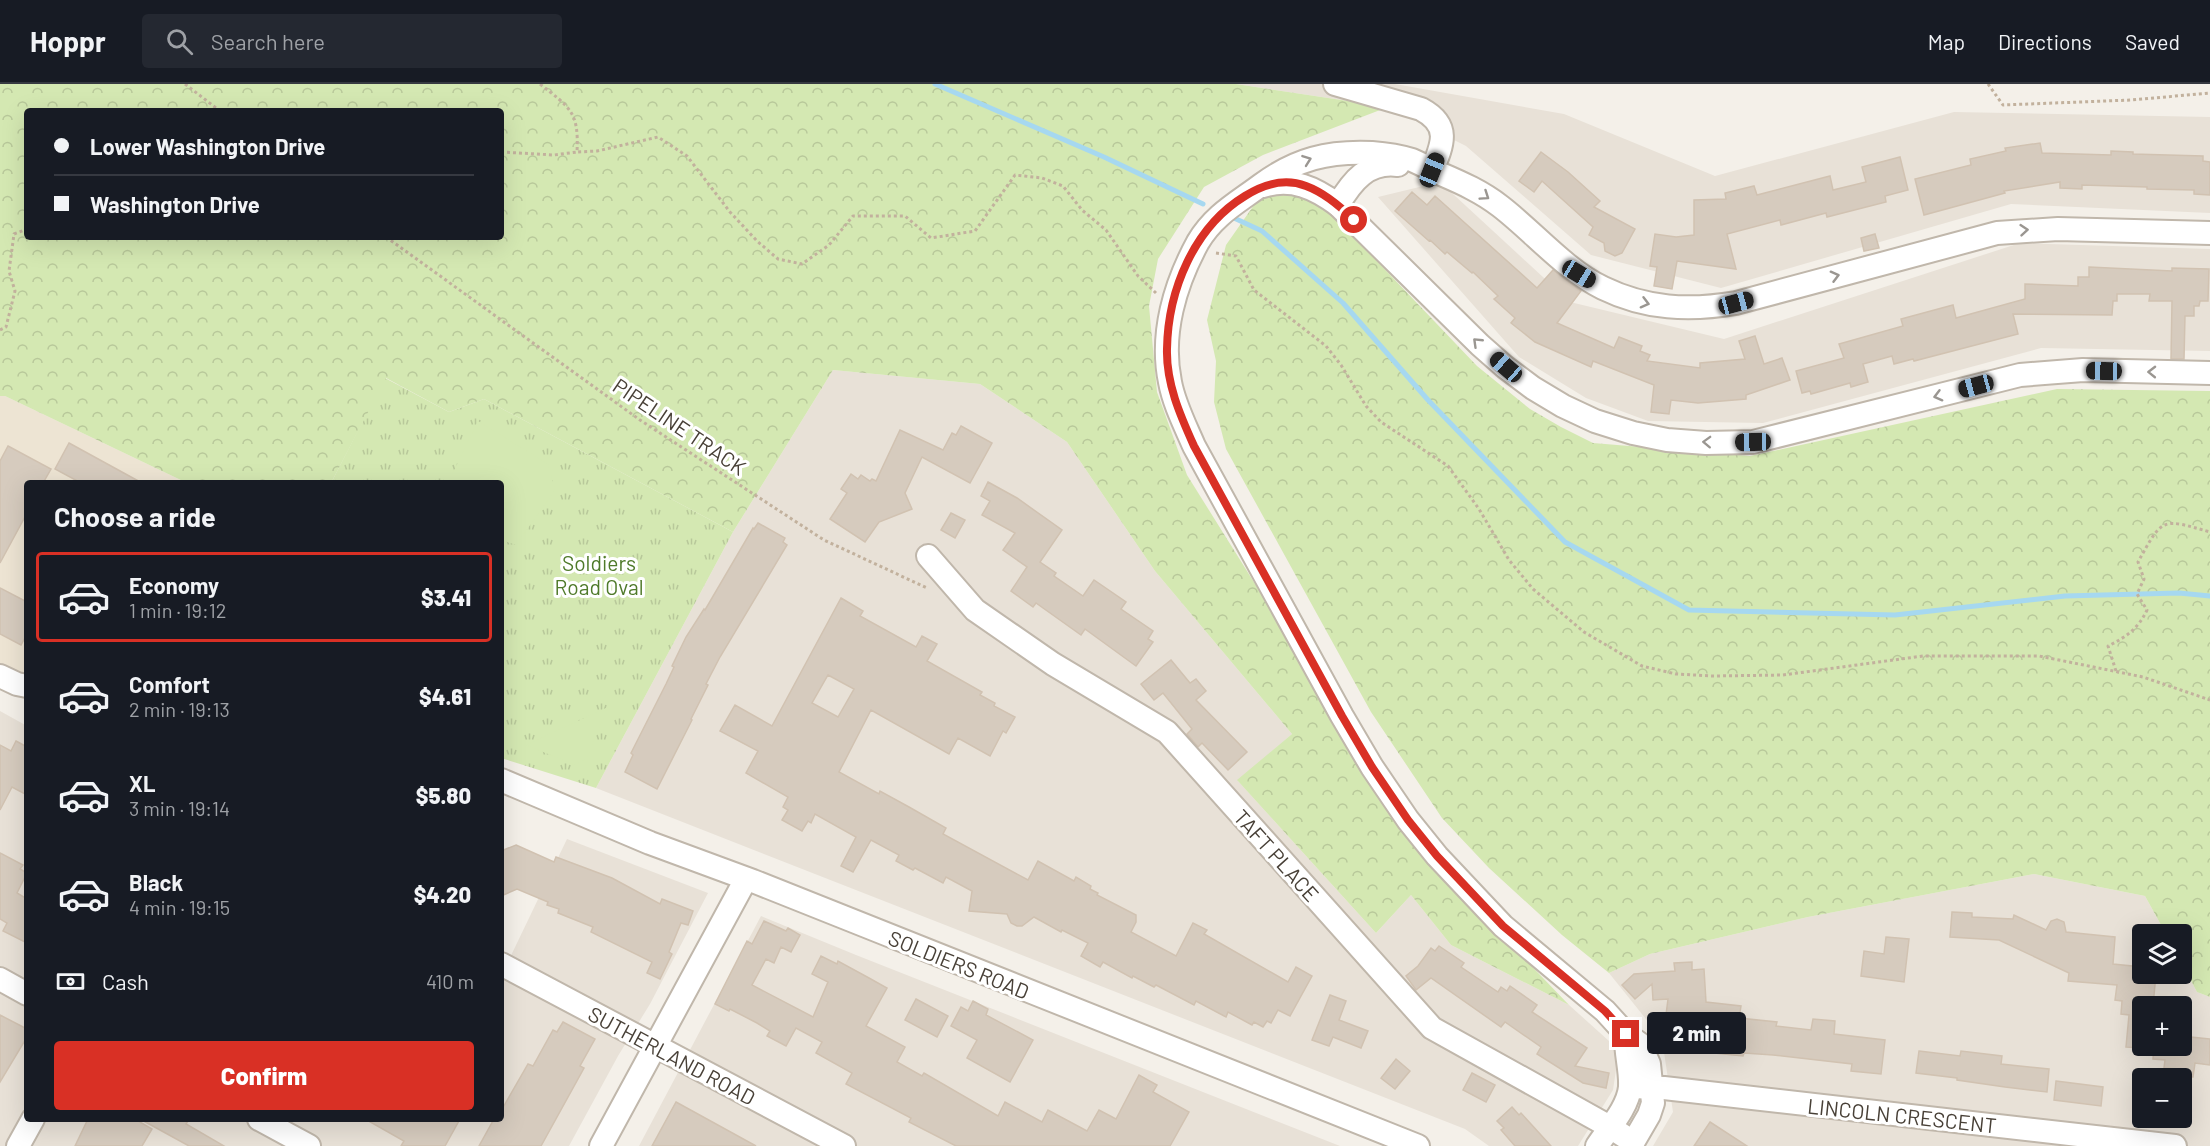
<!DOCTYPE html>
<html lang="en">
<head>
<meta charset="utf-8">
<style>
	:root { --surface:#171b24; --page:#242831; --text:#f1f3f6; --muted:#9ea1a6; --line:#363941; --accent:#d93025 }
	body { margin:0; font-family:Barlow,sans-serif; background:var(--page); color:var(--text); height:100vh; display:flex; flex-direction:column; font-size:22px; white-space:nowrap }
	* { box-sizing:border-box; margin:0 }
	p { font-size:20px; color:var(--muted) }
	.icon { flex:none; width:33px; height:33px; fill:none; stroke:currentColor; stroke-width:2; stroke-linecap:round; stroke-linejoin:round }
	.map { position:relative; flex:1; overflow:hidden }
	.panel { position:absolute; left:24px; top:396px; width:480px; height:642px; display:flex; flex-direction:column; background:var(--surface); border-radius:6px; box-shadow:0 6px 24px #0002 }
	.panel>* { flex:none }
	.top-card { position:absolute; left:24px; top:24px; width:480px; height:132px; border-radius:6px; box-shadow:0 6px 24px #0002; display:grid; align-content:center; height:132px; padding:0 30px; background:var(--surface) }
	.fabs { position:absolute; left:2132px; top:840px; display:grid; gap:12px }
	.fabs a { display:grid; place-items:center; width:60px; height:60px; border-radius:6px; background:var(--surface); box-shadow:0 6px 24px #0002; font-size:30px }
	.end { position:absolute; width:27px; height:27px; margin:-14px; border:8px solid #d93025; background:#fff; box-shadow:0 0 0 3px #fff }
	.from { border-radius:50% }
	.bubble { position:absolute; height:42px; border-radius:6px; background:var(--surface); box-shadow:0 6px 24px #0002; font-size:20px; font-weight:800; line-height:42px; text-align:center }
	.car { position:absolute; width:18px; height:36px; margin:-18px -9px; border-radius:8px; box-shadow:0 0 4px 2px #0007; background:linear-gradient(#222 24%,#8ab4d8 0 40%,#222 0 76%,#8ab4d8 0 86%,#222 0) }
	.top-card b { display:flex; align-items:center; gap:21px; height:57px; font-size:22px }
	.top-card b+b { border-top:2px solid var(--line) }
	.top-card i { width:15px; height:15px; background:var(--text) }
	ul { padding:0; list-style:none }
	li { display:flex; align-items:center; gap:18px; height:90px; margin:0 12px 9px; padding:0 18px; border:3px solid transparent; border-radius:6px }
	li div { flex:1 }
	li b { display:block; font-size:22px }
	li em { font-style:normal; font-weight:800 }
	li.on { border-color:var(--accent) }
	li>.icon { width:54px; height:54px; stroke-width:1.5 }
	h2 { padding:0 30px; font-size:27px; line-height:72px }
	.pay { display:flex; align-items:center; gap:15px; height:66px; padding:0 30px; font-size:22px }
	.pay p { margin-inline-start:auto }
	.button { display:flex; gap:12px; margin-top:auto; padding:12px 30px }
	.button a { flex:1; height:69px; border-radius:6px; background:var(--accent); color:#fff; font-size:24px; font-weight:800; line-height:69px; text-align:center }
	header { display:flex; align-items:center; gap:36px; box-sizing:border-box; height:84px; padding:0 30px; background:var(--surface); border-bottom:2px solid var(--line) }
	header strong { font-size:28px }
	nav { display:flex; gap:33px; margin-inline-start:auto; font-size:21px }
	.search { width:420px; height:54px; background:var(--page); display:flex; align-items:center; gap:15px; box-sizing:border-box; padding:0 21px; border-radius:6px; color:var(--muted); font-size:22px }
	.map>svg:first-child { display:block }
	.residential { fill:#e8e1d7; fill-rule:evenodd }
	.education { fill:#ede4d3 }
	.grass { fill:url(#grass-tufts) }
	.forest { fill:url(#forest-crowns); fill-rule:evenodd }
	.garden { fill:#d4e8b2 }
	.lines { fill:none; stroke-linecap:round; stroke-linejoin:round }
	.stream { stroke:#a6d8f0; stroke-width:5 }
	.building { fill:#d6cbbe; stroke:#d1c2b1; stroke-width:1.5; fill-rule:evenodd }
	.minor-casing { stroke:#c0b7ab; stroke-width:26 }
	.path { stroke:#c2b19d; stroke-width:3; stroke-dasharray:3 3; stroke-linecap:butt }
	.minor { stroke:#fff; stroke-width:22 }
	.oneway { stroke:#9a9691 }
	.route { stroke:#d93025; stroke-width:8 }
	.labels { text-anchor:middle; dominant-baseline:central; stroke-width:6; stroke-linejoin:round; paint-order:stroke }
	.street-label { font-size:21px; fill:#484037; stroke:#fff }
	.park-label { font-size:21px; fill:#4f7a2a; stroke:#fff }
</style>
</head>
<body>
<header>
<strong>Hoppr</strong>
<div class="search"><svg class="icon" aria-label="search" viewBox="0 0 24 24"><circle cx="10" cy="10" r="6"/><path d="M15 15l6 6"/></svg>Search here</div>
<nav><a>Map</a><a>Directions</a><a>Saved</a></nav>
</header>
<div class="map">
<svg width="2210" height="1062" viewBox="0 0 2210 1062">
	<defs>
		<pattern id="grass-tufts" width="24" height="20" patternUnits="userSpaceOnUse" patternTransform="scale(1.5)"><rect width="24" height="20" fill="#d4e8b2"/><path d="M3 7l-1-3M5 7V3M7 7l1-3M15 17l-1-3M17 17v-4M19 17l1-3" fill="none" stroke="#b8c89a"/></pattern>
		<pattern id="forest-crowns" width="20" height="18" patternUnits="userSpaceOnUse" patternTransform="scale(1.5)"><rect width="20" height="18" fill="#d4e8b2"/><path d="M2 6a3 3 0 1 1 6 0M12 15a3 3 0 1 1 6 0" fill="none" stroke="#b8c89a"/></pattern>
	</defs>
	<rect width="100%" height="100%" fill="#f4f0e9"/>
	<g class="residential">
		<path d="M1236,0H1395L1564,30L1715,92L1954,28L2210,33V129L2011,120L1721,204L1591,171L1466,62L1388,23Z"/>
		<path d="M1440,98L1570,218L1724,255L2020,159L2210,165V267L2041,264L1763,339L1648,337L1586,314L1519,273L1378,113Z"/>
		<path d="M833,286L980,300L1067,358L1155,487L1292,650L1238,697L1376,849L1411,811L1451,861L1569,921L1619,966L1613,1006L1578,1062H1489L1465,1045L596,704L733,448Z"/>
		<path d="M0,627L27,642V1035H501V880L506,882L567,755L708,809L650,920L618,972L569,1062H0Z"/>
		<path d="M2034,790L2145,812L2166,850H2142V890H2181V878L2197,908L2210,913V1062H1653L1673,1028L1662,955L1609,889L1650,870L1808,833ZM2142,922H2181V962H2142ZM2142,994H2181V1034H2142Z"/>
		<path d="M761,832L856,871L1340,1062H639Z"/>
	</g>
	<path class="education" d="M0,312H5L187,399H27V602L0,592Z"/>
	<path class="grass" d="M385,294L449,328L484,315L733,448L596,704L501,674V399H331Z"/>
	<g class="forest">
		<path d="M0,0H1236L1388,23L1263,71L1204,103L1158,175L1149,222L1157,308L1187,391L1424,770L1569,921L1451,861L1411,811L1376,849L1237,696L1292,650L1155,487L1067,358L980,300L833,286L733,448L484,315L449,328L386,294L331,399H187L5,312H0ZM27,27H501V153H27Z"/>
		<path d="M1288,108L1319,121L1332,130L1477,282L1530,325L1561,343L1593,359L1750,372L2057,305L2210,307V913L2197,908L2181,878V850H2166L2145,812L2034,790L1808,833L1650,870L1609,889L1562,851L1489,784L1442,734L1371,628L1226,365L1214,318L1216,277L1207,236L1226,161L1254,121L1271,110Z"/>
	</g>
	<g class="garden">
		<path d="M478,337L548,380L555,406L516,461L501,456V399H448Z"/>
		<path d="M608,623L587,674L575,681L526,661Z"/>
	</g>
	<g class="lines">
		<g class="stream">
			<path d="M935,0L1104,73L1203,120"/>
			<path d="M1234,134L1262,147L1343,219L1428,316L1565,458L1689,526L1895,531L2065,512L2179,509L2210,512"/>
		</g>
	</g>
	<g class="building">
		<path d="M2040,59L2042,69L2111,71V67L2133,68V70L2203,72V77L2210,78V111L2194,110V106L2147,105V103L2082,101V105L2060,104V98L2004,107L2005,109L1924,131L1915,95L1971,81L1970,75L2006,67L2005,64Z"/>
		<path d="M1541,68L1568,88L1600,117L1594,123L1635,145L1622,169L1615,172L1605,167L1604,159L1589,151L1593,143L1542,97L1534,108L1519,97Z"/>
		<path d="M1900,73L1908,106L1885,112L1886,118L1827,133L1826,129L1781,141L1780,136L1727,150L1736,185L1677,177L1672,205L1654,202L1657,183L1650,182L1655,150L1676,153L1694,151V116L1726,115L1725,109L1754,102L1757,111L1830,92L1833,106L1866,98L1862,83Z"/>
		<path d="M1412,108L1427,121L1435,112L1537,204L1553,186L1581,207L1557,239L1614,264L1619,253L1642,262L1640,267L1650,271L1647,277L1700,284V279L1745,275L1739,257L1755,252L1764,280L1782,274L1790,296L1746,311V315L1698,319L1671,316L1669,330L1651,328L1654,301L1593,277L1591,283L1535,258L1511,239L1515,234L1494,215L1498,212L1473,188L1472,189L1447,168L1445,170L1430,156L1429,157L1395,127Z"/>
		<path d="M1875,150L1879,164L1864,167L1861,154Z"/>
		<path d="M2089,183L2172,187V184L2209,185L2208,217H2200L2199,222H2194V232H2185L2184,275H2171L2172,217H2149L2150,210H2117V217H2113L2112,231L2013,230L2018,250L1914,277L1913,275L1894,280L1892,272L1863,280L1868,298L1851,303L1850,299L1811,310L1810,307L1802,309L1796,287L1844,274L1839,260L1903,242L1901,235L1953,221L1956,234L2025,215V200L2078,202V193H2089Z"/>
		<path d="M961,342L992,359L970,399L922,373L905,409L912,425L879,438L865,458L830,435L847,409L841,405L851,390L858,395L861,391L870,397L872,395L876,397L900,346L943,366L952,349L956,351Z"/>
		<path d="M69,359L142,399H81L55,385Z"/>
		<path d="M8,362L51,385L43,399H27V429L0,479V377Z"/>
		<path d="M988,398L1017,414L1062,446L1040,478L1056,489L1054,492L1083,512L1094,496L1126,518L1121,525L1153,547L1148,555L1153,558L1136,582L1085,545L1081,551L1036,519L1033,523L1011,507L1027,483L1003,466L1015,449L982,431L990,417L981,412Z"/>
		<path d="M951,429L965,436L955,454L941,446Z"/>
		<path d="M758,439L785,454L783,458L787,461L720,573L706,600L708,601L691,635L692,636L657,705L625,688L633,671L631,669L666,600L674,583L672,582L686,553L704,525L705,526L753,444L754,445Z"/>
		<path d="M0,504L27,518V550L21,561L0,550Z"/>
		<path d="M841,514L863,527L860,532L916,563L922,552L937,560L927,577L982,608L980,611L995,619L994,622L1015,633L1006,649L1003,647L990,672L958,654L949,670L871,626L839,688L879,710L880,707L909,723L946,744L943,750L1028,796L1038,777L1074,797L1076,793L1091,802L1090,805L1098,809L1097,811L1136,831V838L1131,848L1176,872L1193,839L1207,846L1204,850L1288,898L1296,883L1312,892L1290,932L1278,926L1271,939L1267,937L1263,943L1254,938L1252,941L1228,928L1226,933L1196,917L1194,921L1156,901L1154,903L1133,892L1132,894L1103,878L1100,883L1081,872L1088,859L1062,846L1061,848L1034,833L1022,842H1017L1011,839L1007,830L969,827L972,807L946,793L943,799L915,784L913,786L896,777L899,771L871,756L853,788L841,782L856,753L815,730L811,739L808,737L802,747L782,736L788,726L783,723L788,713L746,689L758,667L720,647L735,621L772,642ZM828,591L854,605L838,633L812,619Z"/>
		<path d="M1171,576L1190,599L1196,595L1206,607L1196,616L1247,668L1228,686L1202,659L1198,663L1187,650L1192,645L1163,609L1154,616L1141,600Z"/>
		<path d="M16,657L27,663V711L12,703L0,726V661L11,667Z"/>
		<path d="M516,761L554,778L556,773L612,794L660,820L662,815L693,827L688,841L681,839L669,868L672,870L660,895L647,889L652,878L591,848L593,843L558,829L559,825L547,821L548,818L517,805L501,812V767Z"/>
		<path d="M0,769L23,781L20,785L27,789L17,809L27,815V859L3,847L7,839L0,835Z"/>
		<path d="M1952,828L1972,829V833L2013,835L2014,831L2046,846L2051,837L2057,835L2064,838L2066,848L2115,853L2113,880L2142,883V890H2156L2153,922H2142V964L2126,963L2129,931L2121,930L2122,917L2115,916L2117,901L2068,897L2069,889L1999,856L1950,853Z"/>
		<path d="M764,837L786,847L788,844L800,851L791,868L781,863L774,879L766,875L752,901L813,933L828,898L812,890L821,872L837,880L838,877L869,894L887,904L866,942L905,963L897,978L922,992L924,989L998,1032L1005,1018L1042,1038L1048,1026L1087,1047L1099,1026L1116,1035L1139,991L1157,1001L1153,1008L1189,1028L1170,1062H956L909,1038L911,1034L846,1000L852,989L816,969L822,958L796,944L786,962L767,952L770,947L757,939L730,925L729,927L715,920L747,857L752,860Z"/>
		<path d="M1886,853L1909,855L1904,898L1861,892L1864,867L1884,870Z"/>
		<path d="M1439,862L1464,879L1461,883L1498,908L1501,903L1507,907L1510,902L1537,921L1532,928L1587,964L1575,982L1609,989L1606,1004L1583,999L1537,970L1541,963L1505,938L1501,943L1431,894L1416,906L1406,892L1418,882L1431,864L1435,867Z"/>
		<path d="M1692,878V886L1704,885L1706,918L1741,922L1739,934L1777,938L1776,942L1811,946L1813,935L1835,937L1834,950L1885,956L1881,990L1851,987L1852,980L1773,971L1744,969L1743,972L1705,968L1706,960L1663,955L1668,915L1653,916L1652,900L1635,915L1622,901L1634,890L1675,887L1674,879Z"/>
		<path d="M1330,911L1346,917L1339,936L1368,947L1361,964L1333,953L1329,962L1312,956Z"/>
		<path d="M916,915L948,932L937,953L905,936Z"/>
		<path d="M973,917L988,925L986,931L1033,956L1010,998L967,974L977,956L951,942L961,923L968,927Z"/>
		<path d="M0,931L27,945V953L0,998Z"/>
		<path d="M563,938L595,955L580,982L584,984L541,1062H479L494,1035H501V1027L528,980L533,982L553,946L557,948Z"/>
		<path d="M2181,952L2210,955V981L2195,979L2193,993L2177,992L2178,985L2164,984L2165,976L2153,975L2154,962H2181Z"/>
		<path d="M1919,967L1960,972L1961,967L2002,972L2001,980L2049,985L2047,1008L2005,1003L1957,996V994L1916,989Z"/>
		<path d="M1396,975L1410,987L1395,1005L1381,994Z"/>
		<path d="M1472,989L1495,1001L1486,1018L1463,1006Z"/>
		<path d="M2056,997L2103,1003L2101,1022L2054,1016Z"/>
		<path d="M676,1018L756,1062H652Z"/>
		<path d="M1512,1023L1519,1031L1521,1029L1551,1062H1515L1501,1046L1504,1044L1497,1037Z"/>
		<path d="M88,1035H126L131,1037L135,1035L152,1045L142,1062H75Z"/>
		<path d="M140,1035H189L186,1040L224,1062H189Z"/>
		<path d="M365,1035H460L445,1062H401L404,1057Z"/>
		<path d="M1710,1038L1747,1062H1694Z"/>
	</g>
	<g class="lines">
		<defs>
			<g id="minor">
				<path d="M1335,0L1421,25C1451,41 1443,60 1432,86"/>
				<path d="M1263,102C1292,93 1315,104 1338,121L1480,261L1505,283L1533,304L1563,322L1595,337L1633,349L1667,356L1706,359L1753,358L2020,291L2083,286L2210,289"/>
				<path d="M1338,121C1352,97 1368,77 1398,81"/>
				<path d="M928,472L975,526L1053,580L1167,648L1432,944L1610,1043L1633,1058"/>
				<path d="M0,592L17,600L27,602"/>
				<path d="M501,696L650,759L753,797L1418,1062"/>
				<path d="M501,880L844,1062"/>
				<path d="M0,895L27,910"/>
				<path d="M1630,1003L1664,1004L2175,1062"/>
				<path d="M259,1035L309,1062"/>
				<path d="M18,1062L33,1035"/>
				<path d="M601,1062L746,795"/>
				<path d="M1597,1062C1608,1045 1628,1024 1630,1003C1631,986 1625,968 1626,950"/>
				<path d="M1631,1062L1649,1031L1653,1019L1649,980L1640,960L1626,950L1605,927L1503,842L1437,772L1408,736L1372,683L1342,632L1194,362C1185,341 1174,320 1170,298C1160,250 1175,200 1198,158C1214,131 1237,119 1261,101C1296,75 1328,67 1372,69C1385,70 1399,72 1412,76C1421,80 1431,85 1441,90C1462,99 1482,108 1500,122C1534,148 1564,185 1603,204C1646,225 1689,227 1736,219L1997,149L2058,145L2210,149"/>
			</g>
		</defs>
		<use href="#minor" class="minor-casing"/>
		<g class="path">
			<path d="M185,0L220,27"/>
			<path d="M540,0C570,24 579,27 577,68L597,67L658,53L687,72L730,128L757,157L778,175L802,180L829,161L853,132H905L931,154L975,147L1015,91L1042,94L1063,102L1082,126L1106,146L1138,192L1156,209"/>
			<path d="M1988,0L2003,21L2131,16L2210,9"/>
			<path d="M501,68L554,71L577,68"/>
			<path d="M386,153L640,336L824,456L927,504"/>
			<path d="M1216,169L1236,172L1254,206L1326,262L1341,281L1366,322L1381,338L1448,382L1479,425L1509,476L1533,505L1584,548L1642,582L1676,590L1712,592L1783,591L1923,572H2039L2143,593L2210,616"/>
			<path d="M0,246L6,243L15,207L9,187L14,150L27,145"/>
			<path d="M2116,587L2108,562C2126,553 2138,545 2147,526L2137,510L2144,495L2138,478C2163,433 2161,434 2210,448"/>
		</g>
		<use href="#minor" class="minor"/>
	</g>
	<defs><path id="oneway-chevron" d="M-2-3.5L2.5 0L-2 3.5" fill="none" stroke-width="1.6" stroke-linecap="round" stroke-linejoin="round" transform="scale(1.5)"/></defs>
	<g class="oneway">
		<use href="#oneway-chevron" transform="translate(1307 76) rotate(-20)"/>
		<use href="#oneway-chevron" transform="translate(1485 112) rotate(34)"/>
		<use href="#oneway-chevron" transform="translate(2024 146) rotate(-5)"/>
		<use href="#oneway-chevron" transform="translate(1835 192) rotate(-15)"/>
		<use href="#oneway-chevron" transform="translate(1645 219) rotate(15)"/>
		<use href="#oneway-chevron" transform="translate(1477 258) rotate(-136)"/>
		<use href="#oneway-chevron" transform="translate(2152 288) rotate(-179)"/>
		<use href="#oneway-chevron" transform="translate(1938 312) rotate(165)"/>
		<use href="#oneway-chevron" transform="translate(1707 358) rotate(-178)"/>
	</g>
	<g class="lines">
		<path class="route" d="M1354,136C1340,122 1325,109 1306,102C1285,94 1264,100 1245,112C1194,143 1168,206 1167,265C1166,299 1180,331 1194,362L1342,632L1372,683L1408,736L1437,772L1503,842L1605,927L1626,950"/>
	</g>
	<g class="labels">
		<g class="street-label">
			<text transform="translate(680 342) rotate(34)">PIPELINE TRACK</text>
			<text transform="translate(1277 771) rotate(48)">TAFT PLACE</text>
			<text transform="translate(959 880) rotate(22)">SOLDIERS ROAD</text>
			<text transform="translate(672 971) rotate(28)">SUTHERLAND ROAD</text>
			<text transform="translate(1902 1031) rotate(6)">LINCOLN CRESCENT</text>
		</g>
		<g class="park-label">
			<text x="599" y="478">Soldiers<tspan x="599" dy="24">Road Oval</tspan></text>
		</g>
	</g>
</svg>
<div class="fabs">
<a><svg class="icon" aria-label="layers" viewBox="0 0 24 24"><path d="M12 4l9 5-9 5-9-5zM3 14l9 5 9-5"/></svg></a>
<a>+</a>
<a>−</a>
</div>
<i class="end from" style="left:1354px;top:136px"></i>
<i class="end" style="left:1626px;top:950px"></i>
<div class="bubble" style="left:1647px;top:928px;width:99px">2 min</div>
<i class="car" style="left:1432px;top:86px;rotate:22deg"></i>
<i class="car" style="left:1579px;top:190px;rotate:121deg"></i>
<i class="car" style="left:1736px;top:219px;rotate:75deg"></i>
<i class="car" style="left:1506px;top:283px;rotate:311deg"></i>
<i class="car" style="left:2104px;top:287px;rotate:271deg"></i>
<i class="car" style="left:1976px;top:302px;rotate:255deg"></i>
<i class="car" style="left:1753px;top:358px;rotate:269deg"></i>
<div class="top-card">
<b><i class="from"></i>Lower Washington Drive</b>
<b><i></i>Washington Drive</b>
</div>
<section class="panel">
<h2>Choose a ride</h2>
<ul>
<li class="on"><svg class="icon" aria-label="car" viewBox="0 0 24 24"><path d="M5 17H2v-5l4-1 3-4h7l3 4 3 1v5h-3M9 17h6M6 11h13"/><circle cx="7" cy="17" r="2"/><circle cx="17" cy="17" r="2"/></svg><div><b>Economy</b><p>1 min · 19:12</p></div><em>$3.41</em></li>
<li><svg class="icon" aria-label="car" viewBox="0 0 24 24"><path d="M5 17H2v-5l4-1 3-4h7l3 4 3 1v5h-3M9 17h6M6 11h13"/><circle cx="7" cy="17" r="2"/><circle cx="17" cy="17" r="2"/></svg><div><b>Comfort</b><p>2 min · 19:13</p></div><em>$4.61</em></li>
<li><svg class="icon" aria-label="car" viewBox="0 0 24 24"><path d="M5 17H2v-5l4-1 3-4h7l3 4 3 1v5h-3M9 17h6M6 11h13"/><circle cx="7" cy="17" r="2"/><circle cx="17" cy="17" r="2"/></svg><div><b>XL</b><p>3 min · 19:14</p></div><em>$5.80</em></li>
<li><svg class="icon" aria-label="car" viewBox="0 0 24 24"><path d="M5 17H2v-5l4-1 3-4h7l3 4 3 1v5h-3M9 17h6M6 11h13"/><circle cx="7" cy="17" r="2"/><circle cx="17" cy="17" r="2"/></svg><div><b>Black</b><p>4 min · 19:15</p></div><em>$4.20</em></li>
</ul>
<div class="pay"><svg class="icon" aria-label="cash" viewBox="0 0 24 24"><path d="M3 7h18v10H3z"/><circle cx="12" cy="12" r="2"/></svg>Cash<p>410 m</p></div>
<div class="button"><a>Confirm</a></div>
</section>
</div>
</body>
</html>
